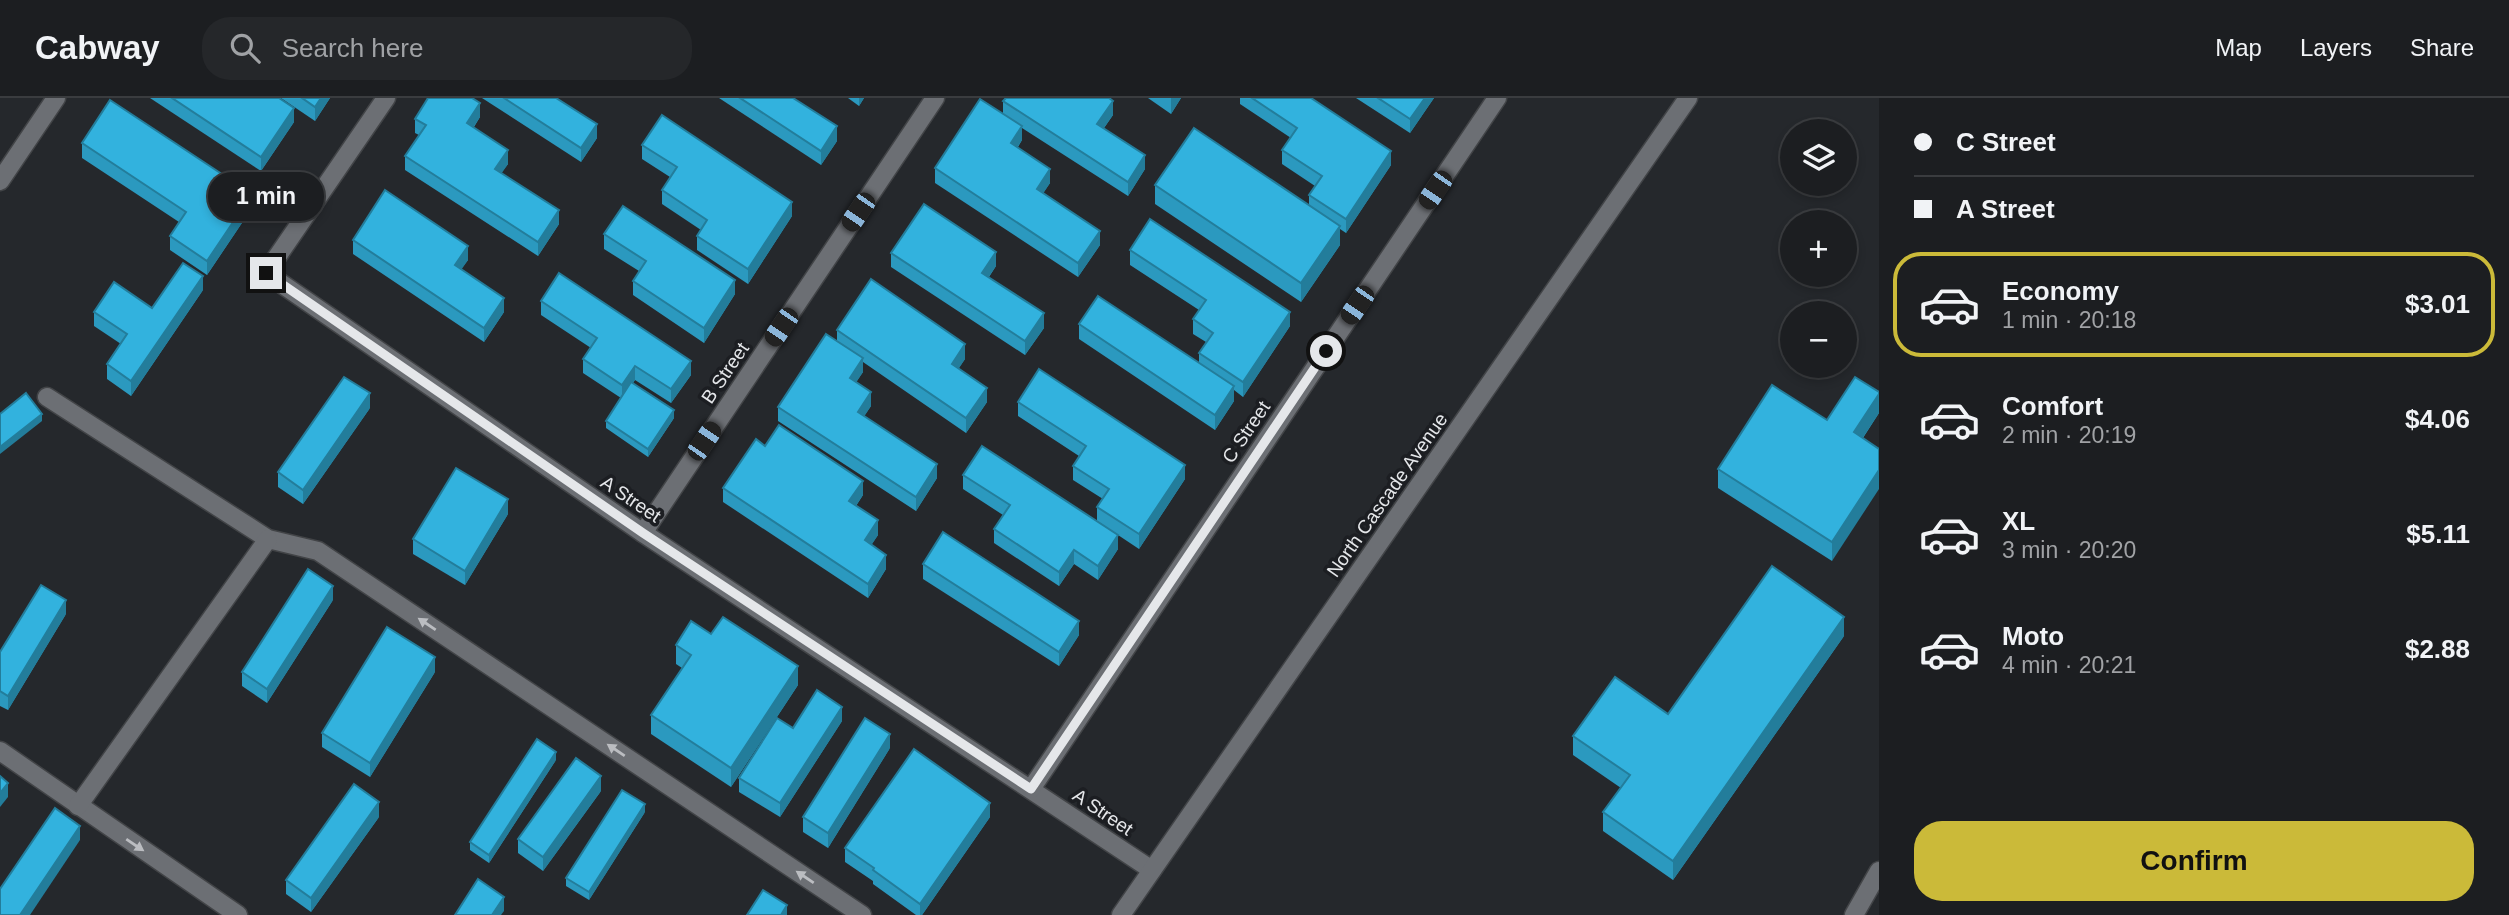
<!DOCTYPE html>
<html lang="en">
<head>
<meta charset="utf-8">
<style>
	:root { --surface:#1c1e21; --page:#25272a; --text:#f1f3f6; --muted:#a0a2a5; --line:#3a3c3f; --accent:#cbba39 }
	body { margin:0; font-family:Arial,sans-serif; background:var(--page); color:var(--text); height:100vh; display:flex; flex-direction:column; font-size:26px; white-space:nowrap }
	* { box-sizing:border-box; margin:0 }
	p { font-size:23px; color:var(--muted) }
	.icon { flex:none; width:38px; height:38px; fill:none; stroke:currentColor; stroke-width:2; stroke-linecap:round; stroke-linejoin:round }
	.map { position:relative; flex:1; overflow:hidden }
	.panel { display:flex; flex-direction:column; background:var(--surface); width:630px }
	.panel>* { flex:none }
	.hud { display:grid; align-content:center; height:154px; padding:0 35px; background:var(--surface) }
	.fabs { position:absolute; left:1780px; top:21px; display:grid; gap:14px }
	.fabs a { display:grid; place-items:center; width:77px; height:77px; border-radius:50%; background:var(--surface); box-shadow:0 4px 10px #0003,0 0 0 2px var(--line); font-size:35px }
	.end { position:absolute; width:32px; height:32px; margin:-16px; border:9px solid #e5e7ea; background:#111; box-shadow:0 0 0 4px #111 }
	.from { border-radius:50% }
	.bubble { position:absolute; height:49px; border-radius:24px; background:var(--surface); box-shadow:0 4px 10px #0003,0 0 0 2px var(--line); font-size:23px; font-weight:700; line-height:49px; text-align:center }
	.car { position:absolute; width:21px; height:42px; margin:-21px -10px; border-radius:9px; box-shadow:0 0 5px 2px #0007; background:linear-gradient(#222 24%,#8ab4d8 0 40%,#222 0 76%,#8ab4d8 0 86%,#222 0) }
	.hud b { display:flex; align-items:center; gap:24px; height:66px; font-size:26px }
	.hud b+b { border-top:2px solid var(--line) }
	.hud i { width:18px; height:18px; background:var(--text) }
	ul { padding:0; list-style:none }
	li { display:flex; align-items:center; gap:21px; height:105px; margin:0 14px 10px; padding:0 21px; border:4px solid transparent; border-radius:28px }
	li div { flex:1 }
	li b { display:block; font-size:26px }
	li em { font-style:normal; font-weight:700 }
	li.on { border-color:var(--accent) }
	li>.icon { width:63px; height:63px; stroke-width:1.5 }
	.action { display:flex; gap:14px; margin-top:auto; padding:14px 35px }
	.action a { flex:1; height:80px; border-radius:28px; background:var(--accent); color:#111; font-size:28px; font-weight:700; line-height:80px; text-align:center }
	header { display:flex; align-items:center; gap:42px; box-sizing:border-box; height:98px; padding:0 35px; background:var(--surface); border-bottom:2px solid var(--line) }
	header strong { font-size:33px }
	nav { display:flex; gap:38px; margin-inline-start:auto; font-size:24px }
	.search { width:490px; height:63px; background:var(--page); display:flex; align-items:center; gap:18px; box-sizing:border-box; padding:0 24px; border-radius:28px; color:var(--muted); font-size:26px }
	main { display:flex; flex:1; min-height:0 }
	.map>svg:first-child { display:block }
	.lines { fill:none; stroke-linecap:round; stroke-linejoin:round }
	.service-casing { stroke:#424447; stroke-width:21 }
	.minor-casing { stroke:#424447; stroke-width:21 }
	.tertiary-casing { stroke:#424447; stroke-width:21 }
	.service { stroke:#6c6f74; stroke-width:18 }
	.minor { stroke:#6c6f74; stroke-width:18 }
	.tertiary { stroke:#6c6f74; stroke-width:18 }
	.wall { fill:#2b99bf }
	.shaded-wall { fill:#237d9b }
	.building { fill:#32b2de; stroke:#237d9b; stroke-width:2 }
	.oneway { fill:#bbbdc1 }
	.route { stroke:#e5e7ea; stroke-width:9 }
	.labels { text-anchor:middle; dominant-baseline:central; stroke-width:7; stroke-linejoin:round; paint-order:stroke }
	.street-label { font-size:19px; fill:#e5e7ea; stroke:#1c1e22 }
</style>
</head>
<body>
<header>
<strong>Cabway</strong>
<div class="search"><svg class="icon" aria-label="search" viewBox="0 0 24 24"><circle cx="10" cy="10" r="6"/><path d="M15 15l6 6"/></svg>Search here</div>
<nav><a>Map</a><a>Layers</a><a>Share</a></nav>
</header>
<main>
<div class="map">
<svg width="1879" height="817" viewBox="0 0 1879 817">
	<rect width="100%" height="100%" fill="#25282c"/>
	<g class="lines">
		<defs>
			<g id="service">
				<path d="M0,83L56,0"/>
				<path d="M47,299L268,441L318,453L862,817"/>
				<path d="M0,653L238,817"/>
				<path d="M78,708L268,441"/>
				<path d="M1854,817L1879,773"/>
			</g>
			<g id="minor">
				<path d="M386,0L266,175L643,435L1152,772"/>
				<path d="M643,435L935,0"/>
				<path d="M1031,691L1497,0"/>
			</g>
			<path id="tertiary" d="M1121,817L1688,0"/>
		</defs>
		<use href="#service" class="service-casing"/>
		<use href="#minor" class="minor-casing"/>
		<use href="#tertiary" class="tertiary-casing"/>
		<use href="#service" class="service"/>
		<use href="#minor" class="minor"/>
		<use href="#tertiary" class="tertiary"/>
	</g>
	<g class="wall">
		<path d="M150,0H279L294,24L261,73Z"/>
		<path d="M281,0H330L315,23Z"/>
		<path d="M482,0H556L597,40L581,64Z"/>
		<path d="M719,0H793L837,43L821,67Z"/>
		<path d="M848,0H864L859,8Z"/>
		<path d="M1148,0H1181L1171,16Z"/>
		<path d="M1240,0H1311L1391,67L1346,135L1340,131V147L1301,204L1155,106V87L1309,107V97L1315,88L1282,66V52L1291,40L1240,6Z"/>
		<path d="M1356,0H1434L1410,35Z"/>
		<path d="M1003,3L1113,17L1104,30L1145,71L1128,98L1022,30V42L1018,49L1050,85L1043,95L1100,147L1078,179L935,85V70L1003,16Z"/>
		<path d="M480,19L474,29L508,66L501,75L559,126L538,158L405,72V58L419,37L415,35V21Z"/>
		<path d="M82,45L252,110L207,177L170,152V138L179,124L82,60Z"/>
		<path d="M642,47L792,118L748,186L697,152V138L701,132L662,106V92L670,79L642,61Z"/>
		<path d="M604,136L735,196L704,245L633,197V183L639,173L604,151Z"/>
		<path d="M353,142L468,162L461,171L504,214L484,244L353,156Z"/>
		<path d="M1130,152L1290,228L1243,299L1234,292V303L1215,332L1079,241V226L1199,265V255L1206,244L1193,236V221L1199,212L1130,167Z"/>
		<path d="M891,155L996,168L989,179L1044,230L1025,257L891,169Z"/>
		<path d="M203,192L131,298L107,281V266L121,246L94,228V214L152,210Z"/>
		<path d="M541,203L691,277L671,305L635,282L633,285L674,320L648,359L606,330V323L621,300L583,275V261L591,250L541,217Z"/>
		<path d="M837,232L965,261L958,271L987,304L966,335L863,264V274L856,284L871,308L864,318L937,380L916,413L778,323V309L837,242Z"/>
		<path d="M1018,304L1185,381L1139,451L1097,423V409L1103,401L1073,382V368L1079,358L1018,318Z"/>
		<path d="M370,310L303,406L278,389V374Z"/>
		<path d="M1879,315L1863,340L1832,463L1718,390V371L1827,322Z"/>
		<path d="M765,348L863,397L856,408L878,437L871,447L886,471L868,500L723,404V390Z"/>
		<path d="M963,377L1118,451L1098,482L1074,466L1059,488L994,445V431L1003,417L963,391Z"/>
		<path d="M508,416L465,487L413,456V441Z"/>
		<path d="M923,466L1079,537L1059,568L923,481Z"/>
		<path d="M333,502L267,605L242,588V574Z"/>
		<path d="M66,516L8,612L0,608V554Z"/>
		<path d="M711,536L798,587L731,689L651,636V617L682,570L676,566V547Z"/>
		<path d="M1844,538L1673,782L1603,733V714L1621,690L1573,657V638L1668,616Z"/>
		<path d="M435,574L370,679L322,649V635Z"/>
		<path d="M842,623L780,719L739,694V680L793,630Z"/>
		<path d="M890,650L828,750L803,734V719Z"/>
		<path d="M556,662L489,765L470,752V744Z"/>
		<path d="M601,693L543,773L518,755V741Z"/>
		<path d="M645,714L589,802L566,788V780Z"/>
		<path d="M379,719L311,814L286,796V782Z"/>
		<path d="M990,719L922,817H916L873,786V783L845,764V750Z"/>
	</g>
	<g class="shaded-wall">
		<path d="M321,0H330L315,23V9Z"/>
		<path d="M859,0H864L859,8Z"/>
		<path d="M1171,0H1181L1171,16Z"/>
		<path d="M1425,0H1434L1410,35V21Z"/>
		<path d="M1113,3V17L1097,40V26Z"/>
		<path d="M480,5V19L467,39V25Z"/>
		<path d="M294,10V24L261,73V59Z"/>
		<path d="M597,26V40L581,64V50Z"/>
		<path d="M837,28V43L821,67V53Z"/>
		<path d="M1022,28V42L1011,59V45Z"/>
		<path d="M508,52V66L495,85V71Z"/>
		<path d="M1391,53V67L1346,135V121Z"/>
		<path d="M1145,57V71L1128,98V84Z"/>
		<path d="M1050,71V85L1037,105V91Z"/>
		<path d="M252,96V110L207,177V163Z"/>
		<path d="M792,104V118L748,186V171Z"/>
		<path d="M559,112V126L538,158V144Z"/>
		<path d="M1340,128V147L1301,204V185Z"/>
		<path d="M1100,133V147L1078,179V165Z"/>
		<path d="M468,148V162L455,181V167Z"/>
		<path d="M996,154V168L982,189V175Z"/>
		<path d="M203,178V192L131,298V283Z"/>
		<path d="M735,182V196L704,245V230Z"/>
		<path d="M504,200V214L484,244V230Z"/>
		<path d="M1290,214V228L1243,299V284Z"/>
		<path d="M1044,215V230L1025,257V243Z"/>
		<path d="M965,246V261L952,281V266Z"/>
		<path d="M863,260V274L850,294V280Z"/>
		<path d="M691,263V277L671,305V291Z"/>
		<path d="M635,268V282L622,301V287Z"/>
		<path d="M1234,288V303L1215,332V317Z"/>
		<path d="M987,290V304L966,335V320Z"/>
		<path d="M871,294V308L858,328V314Z"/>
		<path d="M370,295V310L303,406V392Z"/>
		<path d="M1879,296V315L1854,353V334Z"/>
		<path d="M674,312V320L648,359V351Z"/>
		<path d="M42,316V323L0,356V349Z"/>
		<path d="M937,366V380L916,413V399Z"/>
		<path d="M1185,367V381L1139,451V436Z"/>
		<path d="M1879,372V391L1832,463V444Z"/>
		<path d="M863,383V397L849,418V403Z"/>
		<path d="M508,401V416L465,487V473Z"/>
		<path d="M878,422V437L865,457V442Z"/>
		<path d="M1118,437V451L1098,482V468Z"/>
		<path d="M1074,452V466L1059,488V474Z"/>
		<path d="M886,457V471L868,500V486Z"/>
		<path d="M333,488V502L267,605V591Z"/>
		<path d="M66,502V516L8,612V598Z"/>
		<path d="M1844,519V538L1673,782V763Z"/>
		<path d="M1079,523V537L1059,568V554Z"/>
		<path d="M435,559V574L370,679V665Z"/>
		<path d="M798,568V587L731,689V670Z"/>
		<path d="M842,609V623L780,719V705Z"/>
		<path d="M890,636V650L828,750V735Z"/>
		<path d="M556,654V662L489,765V757Z"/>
		<path d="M601,678V693L543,773V759Z"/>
		<path d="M8,685V699L0,709V695Z"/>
		<path d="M379,704V719L311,814V800Z"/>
		<path d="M990,705V719L922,817H920V806Z"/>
		<path d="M645,706V714L589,802V794Z"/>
		<path d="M80,728V742L30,817H20Z"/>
		<path d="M504,799V813L501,817H492Z"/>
		<path d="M787,807V817H781Z"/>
	</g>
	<g class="building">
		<path d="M172,0H279L294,10L261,59Z"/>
		<path d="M302,0H321L315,9Z"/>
		<path d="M428,0H472L480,5L467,25L508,52L495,71L559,112L538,144L405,58L426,27L415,21Z"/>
		<path d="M504,0H556L597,26L581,50Z"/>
		<path d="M740,0H793L837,28L821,53Z"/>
		<path d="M1006,0H1109L1113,3L1097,26L1145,57L1128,84L1003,3Z"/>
		<path d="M1252,0H1311L1391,53L1346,121L1309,97L1322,78L1282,52L1297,30Z"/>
		<path d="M1378,0H1425L1410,21Z"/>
		<path d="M980,1L1022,28L1011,45L1050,71L1037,91L1100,133L1078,165L935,70Z"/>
		<path d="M110,2L252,96L207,163L170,138L186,114L82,45Z"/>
		<path d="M662,17L792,104L748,171L697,138L707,122L662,92L677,69L642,47Z"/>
		<path d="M1194,30L1340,128L1301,185L1155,87Z"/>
		<path d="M385,92L468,148L455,167L504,200L484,230L353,142Z"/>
		<path d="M924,106L996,154L982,175L1044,215L1025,243L891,155Z"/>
		<path d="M623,108L735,182L704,230L633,183L646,163L604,136Z"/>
		<path d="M1150,121L1290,214L1243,284L1199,255L1213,235L1193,221L1206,202L1130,152Z"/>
		<path d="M183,165L203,178L131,283L107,266L127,236L94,214L114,184L152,210Z"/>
		<path d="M559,175L691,263L671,291L635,268L622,287L583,261L597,240L541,203Z"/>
		<path d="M871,181L965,246L952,266L987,290L966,320L837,232Z"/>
		<path d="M1098,198L1234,288L1215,317L1079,226Z"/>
		<path d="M826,236L863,260L850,280L871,294L858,314L937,366L916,399L778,309Z"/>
		<path d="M1039,271L1185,367L1139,436L1097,409L1109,391L1073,368L1086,348L1018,304Z"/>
		<path d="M344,279L370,295L303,392L278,374Z"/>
		<path d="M1855,279L1879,294V296L1854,334L1879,351V372L1832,444L1718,371L1772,287L1827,322Z"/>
		<path d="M631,284L674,312L648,351L606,323Z"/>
		<path d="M26,295L42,316L0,349V316Z"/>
		<path d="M779,327L863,383L849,403L878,422L865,442L886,457L868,486L723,390L756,341L765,348Z"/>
		<path d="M982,348L1118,437L1098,468L1074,452L1059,474L994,431L1010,407L963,377Z"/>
		<path d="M456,370L508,401L465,473L413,441Z"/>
		<path d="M943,434L1079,523L1059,554L923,466Z"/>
		<path d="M1772,468L1844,519L1673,763L1603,714L1630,677L1573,638L1615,579L1668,616Z"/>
		<path d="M308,471L333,488L267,591L242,574Z"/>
		<path d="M41,487L66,502L8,598L0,593V554Z"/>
		<path d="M723,519L798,568L731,670L651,617L691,557L676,547L691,523L711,536Z"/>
		<path d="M387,529L435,559L370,665L322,635Z"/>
		<path d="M817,592L842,609L780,705L739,680L777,620L793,630Z"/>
		<path d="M865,620L890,636L828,735L803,719Z"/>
		<path d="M537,641L556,654L489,757L470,744Z"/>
		<path d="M914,651L990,705L920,806L873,772L874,770L845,750Z"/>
		<path d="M576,660L601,678L543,759L518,741Z"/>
		<path d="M0,678L8,685L0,695Z"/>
		<path d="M354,686L379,704L311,800L286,782Z"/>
		<path d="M622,692L645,706L589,794L566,780Z"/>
		<path d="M55,710L80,728L20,817H0V791Z"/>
		<path d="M478,781L504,799L492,817H455Z"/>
		<path d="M763,792L787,807L781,817H747Z"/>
	</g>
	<defs><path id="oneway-solid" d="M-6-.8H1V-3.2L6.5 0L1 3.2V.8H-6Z" transform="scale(1.75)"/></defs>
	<g class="oneway">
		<use href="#oneway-solid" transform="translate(427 526) rotate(-146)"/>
		<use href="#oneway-solid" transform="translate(616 652) rotate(-146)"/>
		<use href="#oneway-solid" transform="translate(135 747) rotate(34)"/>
		<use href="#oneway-solid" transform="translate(805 779) rotate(-146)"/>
	</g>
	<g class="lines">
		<path class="route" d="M266,175L643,435L1031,691L1326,253"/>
	</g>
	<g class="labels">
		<g class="street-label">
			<text transform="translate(725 275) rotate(-56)">B Street</text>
			<text transform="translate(1246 334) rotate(-56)">C Street</text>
			<text transform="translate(1387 397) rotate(-55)">North Cascade Avenue</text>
			<text transform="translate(631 401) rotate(34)">A Street</text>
			<text transform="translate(1103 714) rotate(34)">A Street</text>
		</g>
	</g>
</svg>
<div class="fabs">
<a><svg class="icon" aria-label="layers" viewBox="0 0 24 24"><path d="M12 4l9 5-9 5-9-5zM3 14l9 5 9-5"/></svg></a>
<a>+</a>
<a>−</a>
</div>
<i class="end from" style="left:1326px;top:253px"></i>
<i class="end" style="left:266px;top:175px"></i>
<div class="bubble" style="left:208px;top:74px;width:116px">1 min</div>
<i class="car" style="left:1435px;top:92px;rotate:214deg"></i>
<i class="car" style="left:858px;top:114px;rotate:214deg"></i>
<i class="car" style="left:1357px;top:207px;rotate:214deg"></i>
<i class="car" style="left:781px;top:229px;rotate:214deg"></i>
<i class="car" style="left:704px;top:343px;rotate:34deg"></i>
</div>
<section class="panel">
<div class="hud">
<b><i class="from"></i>C Street</b>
<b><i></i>A Street</b>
</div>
<ul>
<li class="on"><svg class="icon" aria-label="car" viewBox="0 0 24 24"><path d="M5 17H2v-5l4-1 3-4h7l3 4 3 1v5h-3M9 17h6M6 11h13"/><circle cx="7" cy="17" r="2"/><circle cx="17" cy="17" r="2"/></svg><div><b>Economy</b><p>1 min · 20:18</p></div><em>$3.01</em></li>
<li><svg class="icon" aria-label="car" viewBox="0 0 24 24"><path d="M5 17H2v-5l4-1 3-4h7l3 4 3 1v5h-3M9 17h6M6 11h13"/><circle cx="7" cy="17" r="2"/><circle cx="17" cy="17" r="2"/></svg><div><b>Comfort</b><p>2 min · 20:19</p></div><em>$4.06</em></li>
<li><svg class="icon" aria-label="car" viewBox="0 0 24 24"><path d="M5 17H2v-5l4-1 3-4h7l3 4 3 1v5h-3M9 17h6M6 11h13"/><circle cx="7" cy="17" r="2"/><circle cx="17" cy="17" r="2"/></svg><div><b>XL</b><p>3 min · 20:20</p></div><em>$5.11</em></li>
<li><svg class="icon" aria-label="car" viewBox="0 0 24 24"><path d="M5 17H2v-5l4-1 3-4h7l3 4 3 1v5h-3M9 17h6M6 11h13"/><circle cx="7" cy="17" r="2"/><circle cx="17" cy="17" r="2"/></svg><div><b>Moto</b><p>4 min · 20:21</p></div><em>$2.88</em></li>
</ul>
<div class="action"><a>Confirm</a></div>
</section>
</main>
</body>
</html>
